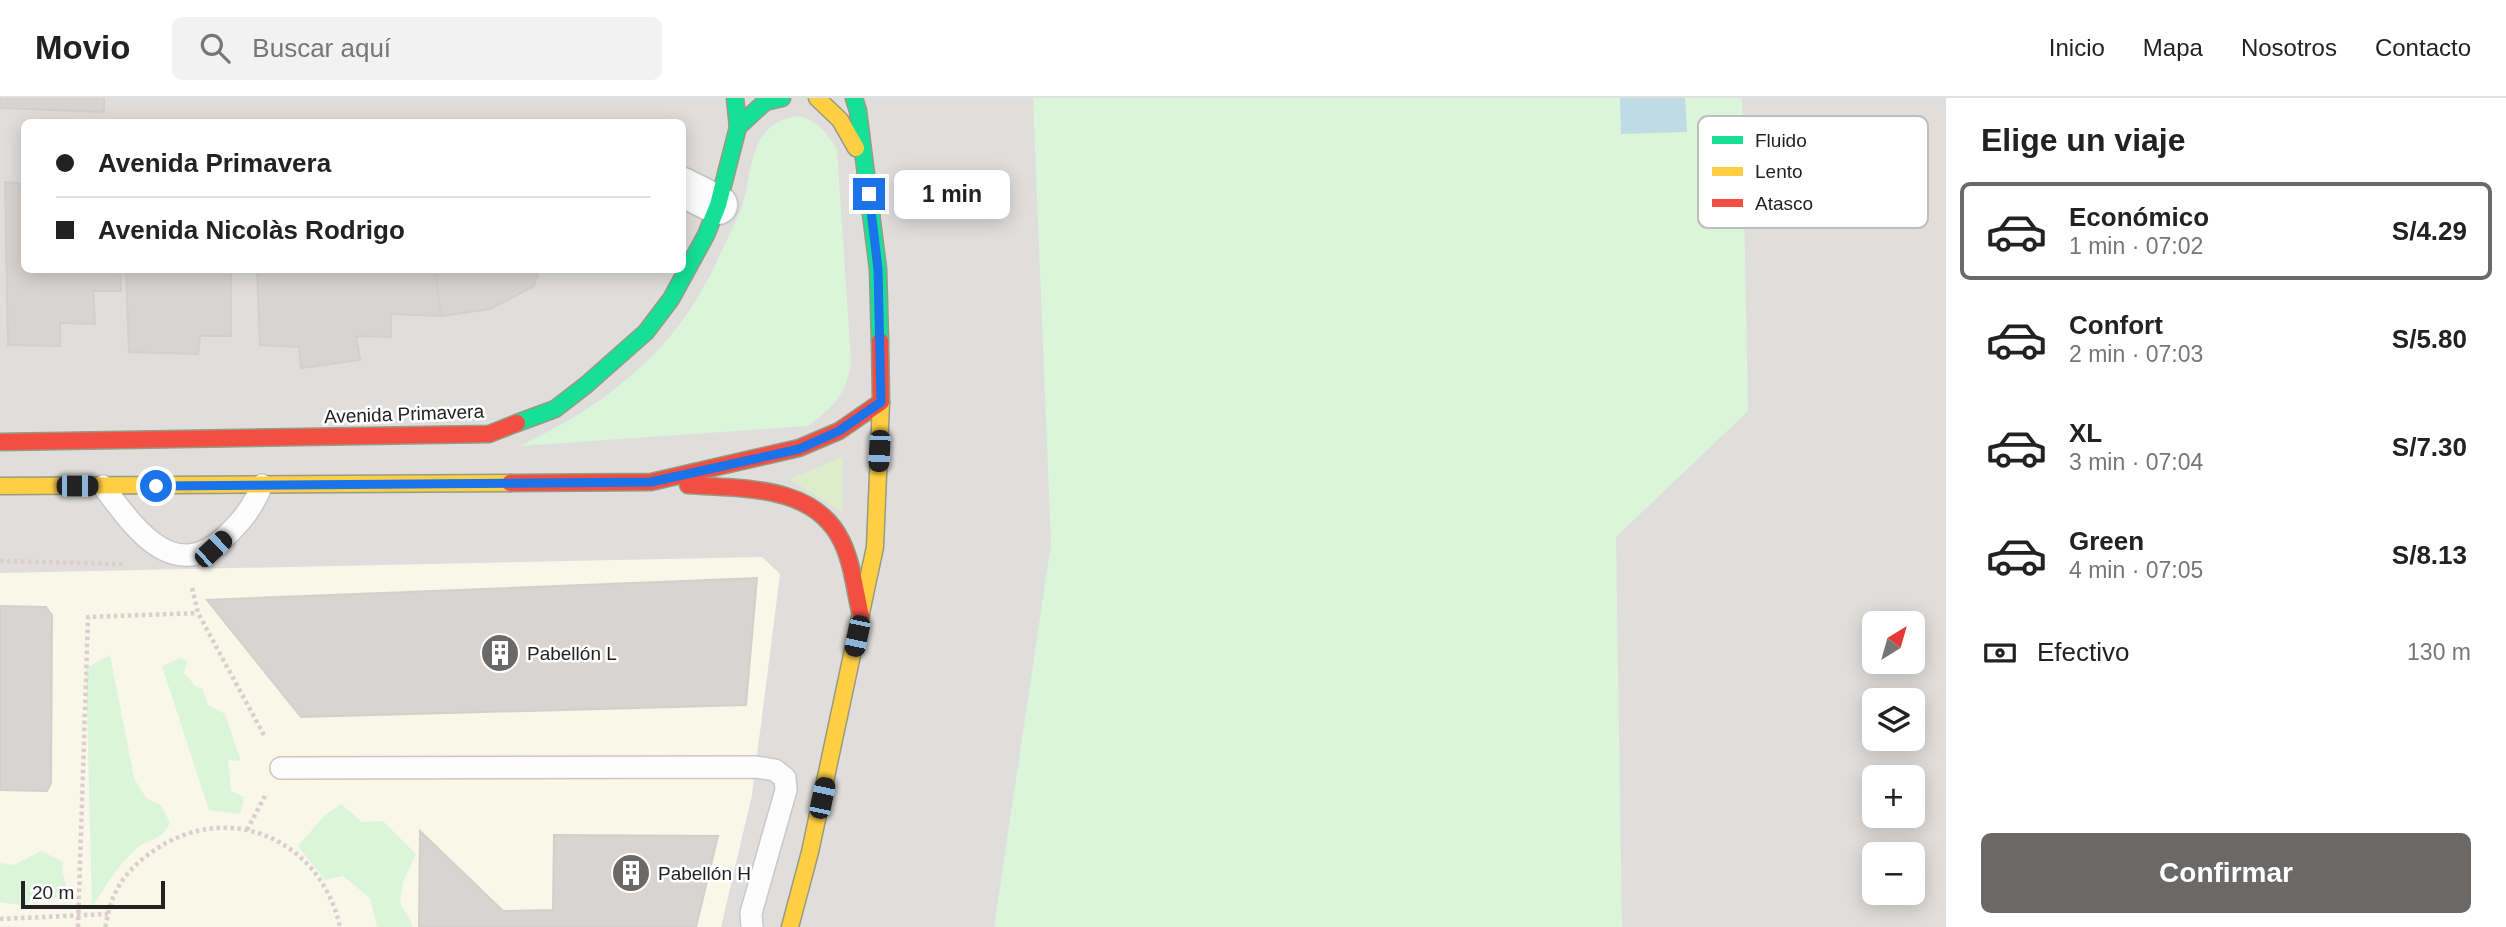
<!DOCTYPE html>
<html lang="es">
<head>
<meta charset="utf-8">
<style>
	:root { --surface:#fff; --page:#f2f2f2; --text:#222; --muted:#767676; --line:#e0e0e0; --accent:#6a6968 }
	body { margin:0; font-family:Arial,sans-serif; background:var(--page); color:var(--text); height:100vh; display:flex; flex-direction:column; font-size:26px; white-space:nowrap }
	* { box-sizing:border-box; margin:0 }
	p { font-size:23px; color:var(--muted) }
	.icon { flex:none; width:38px; height:38px; fill:none; stroke:currentColor; stroke-width:2; stroke-linecap:round; stroke-linejoin:round }
	.map { position:relative; flex:1; overflow:hidden }
	.details { display:flex; flex-direction:column; background:var(--surface); width:560px }
	.details>* { flex:none }
	.hud { position:absolute; left:21px; top:21px; width:665px; height:154px; border-radius:10px; box-shadow:0 4px 18px #0003; display:grid; align-content:center; height:154px; padding:0 35px; background:var(--surface) }
	.needle { width:46px; rotate:37deg }
	.fabs { position:absolute; left:1862px; top:513px; display:grid; gap:14px }
	.fabs a { display:grid; place-items:center; width:63px; height:63px; border-radius:10px; background:var(--surface); box-shadow:0 4px 18px #0003; font-size:35px }
	.scale { position:absolute; left:21px; bottom:18px; width:144px; box-sizing:border-box; padding-left:7px; border:4px solid #222; border-top:0; font-size:19px; line-height:24px; white-space:nowrap; color:#222; -webkit-text-stroke:5px #fff; paint-order:stroke }
	.end { position:absolute; width:32px; height:32px; margin:-16px; border:9px solid #1a73e8; background:#fff; box-shadow:0 0 0 4px #fff }
	.from { border-radius:50% }
	.bubble { position:absolute; height:49px; border-radius:10px; background:var(--surface); box-shadow:0 4px 18px #0003; font-size:23px; font-weight:600; line-height:49px; text-align:center }
	.car { position:absolute; width:21px; height:42px; margin:-21px -10px; border-radius:9px; box-shadow:0 0 5px 2px #0007; background:linear-gradient(#222 24%,#8ab4d8 0 40%,#222 0 76%,#8ab4d8 0 86%,#222 0) }
	.hud b { display:flex; align-items:center; gap:24px; height:66px; font-size:26px }
	.hud b+b { border-top:2px solid var(--line) }
	.hud i { width:18px; height:18px; background:var(--text) }
	ul { padding:0; list-style:none }
	li { display:flex; align-items:center; gap:21px; height:98px; margin:0 14px 10px; padding:0 21px; border:4px solid transparent; border-radius:10px }
	li div { flex:1 }
	li b { display:block; font-size:26px }
	li em { font-style:normal; font-weight:600 }
	li.current { border-color:var(--accent) }
	li>.icon { width:63px; height:63px; stroke-width:1.5 }
	h2 { padding:0 35px; font-size:32px; line-height:84px }
	.pay { display:flex; align-items:center; gap:18px; height:77px; padding:0 35px; font-size:26px }
	.pay p { margin-inline-start:auto }
	.action { display:flex; gap:14px; margin-top:auto; padding:14px 35px }
	.action a { flex:1; height:80px; border-radius:10px; background:var(--accent); color:#fff; font-size:28px; font-weight:600; line-height:80px; text-align:center }
	header { display:flex; align-items:center; gap:42px; box-sizing:border-box; height:98px; padding:0 35px; background:var(--surface); border-bottom:2px solid var(--line) }
	header strong { font-size:33px }
	nav { display:flex; gap:38px; margin-inline-start:auto; font-size:24px }
	.search { width:490px; height:63px; background:var(--page); display:flex; align-items:center; gap:18px; box-sizing:border-box; padding:0 24px; border-radius:10px; color:var(--muted); font-size:26px }
	main { display:flex; flex:1; min-height:0 }
	.map>svg:first-child { display:block }
	.residential { fill:#dfdedc; fill-rule:evenodd }
	.education { fill:#f8f7e8 }
	.grass { fill:#ddeccb }
	.park { fill:#daf5da }
	.water { fill:#bfdbe3 }
	.building { fill:#d7d4d2; stroke:#d3d0cc; stroke-width:2 }
	.lines { fill:none; stroke-linecap:round; stroke-linejoin:round }
	.lane-casing { stroke:#c9c8c7; stroke-width:24 }
	.street-casing { stroke:#c9c8c7; stroke-width:42 }
	.fast-casing { stroke:#999a82; stroke-width:19 }
	.slow-casing { stroke:#999a82; stroke-width:19 }
	.jam-casing { stroke:#999a82; stroke-width:19 }
	.path { stroke:#dccecd; stroke-width:4.5; stroke-dasharray:3.5 3.5; stroke-linecap:butt }
	.lane { stroke:#fdfcfc; stroke-width:21 }
	.street { stroke:#fdfcfc; stroke-width:38 }
	.fast { stroke:#16e098; stroke-width:16 }
	.slow { stroke:#ffcf43; stroke-width:16 }
	.jam { stroke:#f24e42; stroke-width:16 }
	.route { stroke:#1a73e8; stroke-width:9 }
	.labels { text-anchor:middle; dominant-baseline:central; stroke-width:5; stroke-linejoin:round; paint-order:stroke }
	.street-label { font-size:19px; fill:#222; stroke:#fff }
	.poi-label { font-size:19px; fill:#222; stroke:#fff; text-anchor:start }
	.key { fill:#fff; stroke:#bdbdbd; stroke-width:2 }
	.key-label { font-size:19px; fill:#222 }
</style>
</head>
<body>
<header>
<strong>Movio</strong>
<div class="search"><svg class="icon" aria-label="search" viewBox="0 0 24 24"><circle cx="10" cy="10" r="6"/><path d="M15 15l6 6"/></svg>Buscar aquí</div>
<nav><a>Inicio</a><a>Mapa</a><a>Nosotros</a><a>Contacto</a></nav>
</header>
<main>
<div class="map">
<svg width="1946" height="829" viewBox="0 0 1946 829">
	<rect width="100%" height="100%" fill="#f0eeeb"/>
	<path class="residential" d="M0,0H1946V829H0ZM24,24H682V172H24ZM1874,525H1913V564H1874ZM1874,602H1913V640H1874ZM1874,679H1913V718H1874ZM1874,756H1913V794H1874Z"/>
	<path class="education" d="M762,459L780,476L752,697L721,829H0V475Z"/>
	<path class="grass" d="M843,359L842,414L789,381Z"/>
	<g class="park">
		<path d="M1033,0H1742L1748,313L1616,439L1622,829H994L1051,446Z"/>
		<path d="M798,18C819,23 826,34 837,52L851,263C847,295 834,309 808,328L520,348C543,336 568,324 590,309C614,293 647,266 666,243C690,216 710,180 724,148C730,135 737,122 742,109C754,70 748,25 798,18Z"/>
		<path d="M110,557L134,680L146,700L161,707L170,725C159,746 151,738 136,751C118,767 105,789 92,809L86,570Z"/>
		<path d="M181,560L187,563L184,575L196,589L202,590L208,607L225,616L241,663L228,662L231,693L244,699L240,716L209,712L162,568Z"/>
		<path d="M341,706L362,724L383,723L416,756L403,784L400,805L411,824L412,829H377L370,800L343,778L325,782L298,748L324,718Z"/>
		<path d="M41,753L63,764L62,772L66,787L60,800L33,797L27,808L0,804V765L14,767Z"/>
	</g>
	<path class="water" d="M1620,0H1685L1687,34L1621,36Z"/>
	<g class="building">
		<path d="M0,0H104V14L0,10Z"/>
		<path d="M5,84L24,86V172H120L121,193H93L95,226L60,225V248L8,247Z"/>
		<path d="M126,172H231V238H200L198,256L129,254Z"/>
		<path d="M257,172H435L441,218L391,216V239L356,238L360,262L301,270L299,249L260,247Z"/>
		<path d="M435,172H539L534,188L490,211L441,218Z"/>
		<path d="M757,480L746,607L301,619L207,502Z"/>
		<path d="M0,508L46,509L52,517L51,685L47,693L0,692Z"/>
		<path d="M420,733L503,813L553,812L554,737L718,738L696,829H419Z"/>
	</g>
	<g class="lines">
		<defs>
			<g id="lane">
				<path d="M103,388C134,429 172,487 225,439C242,423 253,409 262,387"/>
				<path d="M281,670L756,669L775,672L785,680L786,692L751,815L752,829"/>
			</g>
			<path id="street" d="M682,89L718,107"/>
			<g id="fast">
				<path d="M854,0L858,13L878,171L880,243"/>
				<path d="M738,29L765,4L782,0"/>
				<path d="M517,325L555,311L586,287L646,234L671,201L706,137L718,107L738,29L735,0"/>
			</g>
			<g id="slow">
				<path d="M817,0L840,22L856,50"/>
				<path d="M0,388L510,385"/>
				<path d="M790,829L810,754L875,449L881,304"/>
			</g>
			<g id="jam">
				<path d="M0,344L489,336L517,325"/>
				<path d="M510,385L651,384L799,350L839,333L881,304L880,243"/>
				<path d="M688,387C742,391 815,386 842,444C853,467 855,494 861,518"/>
			</g>
		</defs>
		<use href="#lane" class="lane-casing"/>
		<use href="#street" class="street-casing"/>
		<use href="#fast" class="fast-casing"/>
		<use href="#slow" class="slow-casing"/>
		<use href="#jam" class="jam-casing"/>
		<g class="path">
			<path d="M0,463L123,466"/>
			<path d="M192,490L198,515L265,639"/>
			<path d="M247,732L265,698"/>
			<path d="M0,821L108,816"/>
			<path d="M78,829L88,519L198,515"/>
			<path d="M105,829C108,819 109,807 114,798C121,780 137,764 152,754C227,700 321,741 340,829"/>
		</g>
		<use href="#lane" class="lane"/>
		<use href="#street" class="street"/>
		<use href="#fast" class="fast"/>
		<use href="#slow" class="slow"/>
		<use href="#jam" class="jam"/>
	</g>
	<g class="lines">
		<path class="route" d="M156,388L651,384L799,351L839,333L881,304L878,171L869,96"/>
	</g>
	<defs>
		<symbol id="building-disc" viewBox="-11 -11 22 22"><circle r="9.5" fill="#6a6968" stroke="#fff"/><path d="M-4-6H4V6H1V3H-1V6H-4ZM-2.5-4.3h1.7v1.8h-1.7ZM.8-4.3h1.7v1.8H.8ZM-2.5-1h1.7V.8h-1.7ZM.8-1h1.7V.8H.8Z" fill="#fff"/></symbol>
	</defs>
	<g fill-rule="evenodd">
		<use href="#building-disc" x="478" y="533" width="44" height="44"/>
		<use href="#building-disc" x="609" y="753" width="44" height="44"/>
	</g>
	<g class="labels">
		<g class="street-label">
			<text transform="translate(404 316) rotate(-2)">Avenida Primavera</text>
		</g>
		<g class="poi-label">
			<text x="527" y="555">Pabellón L</text>
			<text x="658" y="775">Pabellón H</text>
		</g>
	</g>
	<rect x="1698" y="18" width="230" height="112" rx="10" class="key"/>
	<rect x="1712" y="38" width="31" height="8" fill="#16e098"/>
	<rect x="1712" y="69" width="31" height="9" fill="#ffcf43"/>
	<rect x="1712" y="101" width="31" height="8" fill="#f24e42"/>
	<g class="key-label">
		<text x="1755" y="49">Fluido</text>
		<text x="1755" y="80">Lento</text>
		<text x="1755" y="112">Atasco</text>
	</g>
</svg>
<div class="fabs">
<a><svg class="needle" viewBox="-14 -14 28 28"><path d="M0-13l5 13h-10z" fill="#e53935"/><path d="M0 13l5-13h-10z" fill="#767676"/></svg></a>
<a><svg class="icon" aria-label="layers" viewBox="0 0 24 24"><path d="M12 4l9 5-9 5-9-5zM3 14l9 5 9-5"/></svg></a>
<a>+</a>
<a>−</a>
</div>
<div class="scale">20 m</div>
<i class="end from" style="left:156px;top:388px"></i>
<i class="end" style="left:869px;top:96px"></i>
<div class="bubble" style="left:894px;top:72px;width:116px">1 min</div>
<i class="car" style="left:879px;top:353px;rotate:183deg"></i>
<i class="car" style="left:77px;top:388px;rotate:90deg"></i>
<i class="car" style="left:213px;top:451px;rotate:47deg"></i>
<i class="car" style="left:857px;top:538px;rotate:192deg"></i>
<i class="car" style="left:822px;top:700px;rotate:12deg"></i>
<div class="hud">
<b><i class="from"></i>Avenida Primavera</b>
<b><i></i>Avenida Nicolàs Rodrigo</b>
</div>
</div>
<section class="details">
<h2>Elige un viaje</h2>
<ul>
<li class="current"><svg class="icon" aria-label="car" viewBox="0 0 24 24"><path d="M5 17H2v-5l4-1 3-4h7l3 4 3 1v5h-3M9 17h6M6 11h13"/><circle cx="7" cy="17" r="2"/><circle cx="17" cy="17" r="2"/></svg><div><b>Económico</b><p>1 min · 07:02</p></div><em>S/4.29</em></li>
<li><svg class="icon" aria-label="car" viewBox="0 0 24 24"><path d="M5 17H2v-5l4-1 3-4h7l3 4 3 1v5h-3M9 17h6M6 11h13"/><circle cx="7" cy="17" r="2"/><circle cx="17" cy="17" r="2"/></svg><div><b>Confort</b><p>2 min · 07:03</p></div><em>S/5.80</em></li>
<li><svg class="icon" aria-label="car" viewBox="0 0 24 24"><path d="M5 17H2v-5l4-1 3-4h7l3 4 3 1v5h-3M9 17h6M6 11h13"/><circle cx="7" cy="17" r="2"/><circle cx="17" cy="17" r="2"/></svg><div><b>XL</b><p>3 min · 07:04</p></div><em>S/7.30</em></li>
<li><svg class="icon" aria-label="car" viewBox="0 0 24 24"><path d="M5 17H2v-5l4-1 3-4h7l3 4 3 1v5h-3M9 17h6M6 11h13"/><circle cx="7" cy="17" r="2"/><circle cx="17" cy="17" r="2"/></svg><div><b>Green</b><p>4 min · 07:05</p></div><em>S/8.13</em></li>
</ul>
<div class="pay"><svg class="icon" aria-label="cash" viewBox="0 0 24 24"><path d="M3 7h18v10H3z"/><circle cx="12" cy="12" r="2"/></svg>Efectivo<p>130 m</p></div>
<div class="action"><a>Confirmar</a></div>
</section>
</main>
</body>
</html>
